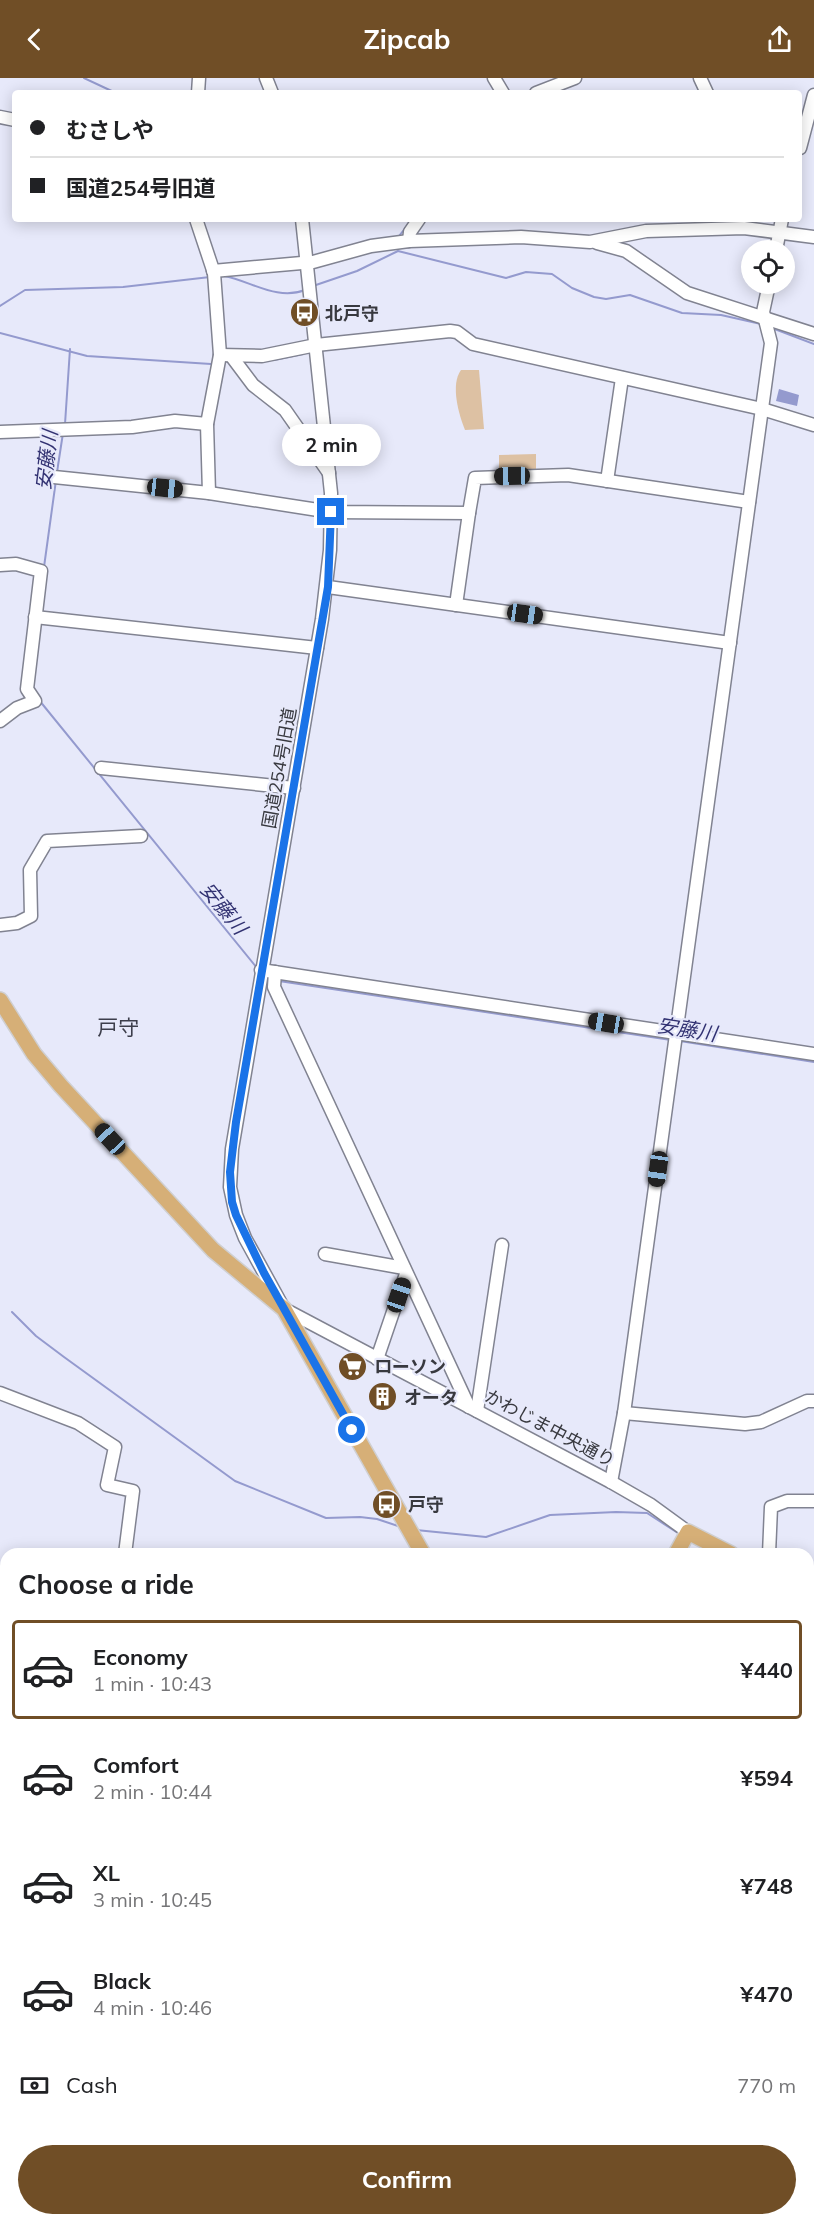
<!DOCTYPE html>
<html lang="en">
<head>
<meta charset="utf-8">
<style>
	:root { --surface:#fff; --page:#f6f6f6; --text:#202124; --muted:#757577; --line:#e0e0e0; --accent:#704e26 }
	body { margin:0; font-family:Mulish,"Noto Sans JP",sans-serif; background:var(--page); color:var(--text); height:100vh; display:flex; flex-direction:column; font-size:22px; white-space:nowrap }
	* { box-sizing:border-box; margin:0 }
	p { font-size:20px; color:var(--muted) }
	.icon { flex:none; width:33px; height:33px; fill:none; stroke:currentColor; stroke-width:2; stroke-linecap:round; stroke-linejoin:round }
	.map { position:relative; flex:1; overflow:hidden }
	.details { position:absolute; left:0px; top:1470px; width:814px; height:678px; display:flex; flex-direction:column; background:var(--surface); border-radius:18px 18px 0 0; box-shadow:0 3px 15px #0003 }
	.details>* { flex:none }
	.hud { position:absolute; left:12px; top:12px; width:790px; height:132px; border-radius:6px; box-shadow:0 3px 15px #0003; display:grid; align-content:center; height:132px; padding:0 18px; background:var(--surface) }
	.controls { position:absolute; left:741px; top:162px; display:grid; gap:12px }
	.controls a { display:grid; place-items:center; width:54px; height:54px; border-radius:50%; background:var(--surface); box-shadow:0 3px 15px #0003; font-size:30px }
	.end { position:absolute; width:27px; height:27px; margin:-14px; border:8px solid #1a73e8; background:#fff; box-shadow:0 0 0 3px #fff }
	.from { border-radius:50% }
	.bubble { position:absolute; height:42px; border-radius:21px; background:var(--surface); box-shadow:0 3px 15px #0003; font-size:20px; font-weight:700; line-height:42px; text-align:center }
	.car { position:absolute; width:18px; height:36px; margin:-18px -9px; border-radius:8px; box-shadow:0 0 4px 2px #0007; background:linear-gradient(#222 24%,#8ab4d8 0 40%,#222 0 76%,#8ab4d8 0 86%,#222 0) }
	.hud b { display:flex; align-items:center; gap:21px; height:57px; font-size:22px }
	.hud b+b { border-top:2px solid var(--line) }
	.hud i { width:15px; height:15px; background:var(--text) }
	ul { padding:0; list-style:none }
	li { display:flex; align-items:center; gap:18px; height:99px; margin:0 12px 9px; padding:0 6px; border:3px solid transparent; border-radius:6px }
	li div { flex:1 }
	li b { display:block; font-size:22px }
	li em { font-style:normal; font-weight:700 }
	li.on { border-color:var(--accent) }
	li>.icon { width:54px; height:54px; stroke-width:1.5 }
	h2 { padding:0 18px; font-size:27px; line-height:72px }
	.pay { display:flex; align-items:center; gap:15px; height:66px; padding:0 18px; font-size:22px }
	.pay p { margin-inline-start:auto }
	.action { display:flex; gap:12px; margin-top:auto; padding:12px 18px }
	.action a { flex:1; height:69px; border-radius:36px; background:var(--accent); color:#fff; font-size:24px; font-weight:700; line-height:69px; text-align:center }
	header { display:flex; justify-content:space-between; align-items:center; height:78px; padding:0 18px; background:var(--accent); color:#fff; font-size:27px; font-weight:700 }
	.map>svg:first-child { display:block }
	.green { fill:#ddc1a3 }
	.water { fill:#949ace }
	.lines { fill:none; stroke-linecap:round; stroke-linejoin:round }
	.stream { stroke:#949ace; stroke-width:2 }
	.minor-casing { stroke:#818391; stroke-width:15 }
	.major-casing { stroke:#cfcfd1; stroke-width:18 }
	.minor { stroke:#fff; stroke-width:12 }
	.major { stroke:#d6af77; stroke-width:15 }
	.route { stroke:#1a73e8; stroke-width:8 }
	.labels { text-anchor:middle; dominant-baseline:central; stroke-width:4.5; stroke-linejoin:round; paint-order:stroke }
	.poi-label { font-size:18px; font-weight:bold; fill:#38393f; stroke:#e7e9fa; text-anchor:start }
	.street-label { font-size:18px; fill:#38393f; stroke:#e7e9fa }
	.water-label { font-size:20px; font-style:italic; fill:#323272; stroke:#e7e9fa }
	.quarter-label { font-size:21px; fill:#3d3e4b; stroke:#e7e9fa }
</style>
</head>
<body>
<header><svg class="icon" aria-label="back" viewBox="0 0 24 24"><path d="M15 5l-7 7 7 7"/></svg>Zipcab<svg class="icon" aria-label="share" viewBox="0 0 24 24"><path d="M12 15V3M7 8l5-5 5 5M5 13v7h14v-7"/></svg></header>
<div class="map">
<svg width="814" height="2148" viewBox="0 0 814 2148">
	<rect width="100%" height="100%" fill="#e7e9fa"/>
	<g class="green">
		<path d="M461,292H479L484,351L465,352C459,337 450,307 461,292Z"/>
		<path d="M536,376V394H499V377Z"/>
		<path d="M393,2142H577L589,2148H397Z"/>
	</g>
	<g class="water">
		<path d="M779,311L799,317L797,328L776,323Z"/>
		<path d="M0,1827L6,1833V1879L0,1872Z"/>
		<path d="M84,2142H117V2148H87Z"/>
	</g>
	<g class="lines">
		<g class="stream">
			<path d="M84,0L116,15"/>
			<path d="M399,158L407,148"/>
			<path d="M224,198C251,203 277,223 305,212"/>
			<path d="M313,208L357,193L398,173L506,200L526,194L552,196L572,210L594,219L606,221L630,217L682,235L721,237L761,246"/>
			<path d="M0,228L25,212L123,209L210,199"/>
			<path d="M772,250L814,266"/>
			<path d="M0,255L87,278L211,286"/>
			<path d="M274,282L303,276"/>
			<path d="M65,346L70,271"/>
			<path d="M57,394L63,355"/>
			<path d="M44,489L56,402"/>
			<path d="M39,622L257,890"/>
			<path d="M279,903L671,962"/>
			<path d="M680,963L814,984"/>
			<path d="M12,1234L36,1258L64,1279L235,1403L326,1440L360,1439L377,1441L401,1449"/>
			<path d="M416,1452L486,1459L550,1437L616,1434L647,1435L681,1457"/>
		</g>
		<defs>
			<g id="minor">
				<path d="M266,0L272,15"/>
				<path d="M494,0L503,15"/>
				<path d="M700,0L707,15"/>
				<path d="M198,15L199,0"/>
				<path d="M536,15L575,0"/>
				<path d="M0,39L15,42"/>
				<path d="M800,70L814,17"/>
				<path d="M196,141L214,195L220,277L207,346L209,415"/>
				<path d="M302,141L331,415L330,472L322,541L232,1071L230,1109L236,1137L245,1160L284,1231L611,1404L651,1427L688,1454"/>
				<path d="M409,163L410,154L419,141"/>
				<path d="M597,165L626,173L687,215L814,256"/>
				<path d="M776,172L782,141"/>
				<path d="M213,193L313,184L371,168L409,163L521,159L590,164L646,153L744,150L814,159"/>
				<path d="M220,277L262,278L316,267L450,253L457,254L473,266L762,331L814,347"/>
				<path d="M232,279L253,307L285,332L329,395"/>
				<path d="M0,354L132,349L175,343L207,346"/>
				<path d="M54,399L209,415L331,434L469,435L475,400L568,397L749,424"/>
				<path d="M607,403L622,300"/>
				<path d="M0,487L16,486L41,493L27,611L35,623L17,630L0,643"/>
				<path d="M328,509L730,565"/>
				<path d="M456,527L469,435"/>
				<path d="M35,539L317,570"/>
				<path d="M101,690L294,710"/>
				<path d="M0,847L17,845L31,838L30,792L47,763L141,758"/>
				<path d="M261,892L814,976"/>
				<path d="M275,894L274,909L469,1329"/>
				<path d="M325,1176L404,1190"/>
				<path d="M377,1281L406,1196"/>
				<path d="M0,1315L78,1345L115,1369L107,1407L133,1413L125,1476"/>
				<path d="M477,1333L502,1167"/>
				<path d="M624,1335L745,1346L761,1344L807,1323H814"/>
				<path d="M611,1404L624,1335L771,265L763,234L769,206"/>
				<path d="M769,1476L771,1429L787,1423H814"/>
				<path d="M808,1636L814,1637"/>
				<path d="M808,1693L814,1694"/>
				<path d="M808,1832L814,1836"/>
				<path d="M808,1862L814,1850"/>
				<path d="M808,1953H814"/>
				<path d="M808,1981L814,1980"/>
				<path d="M808,2026L814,2025"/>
				<path d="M808,2071H814"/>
				<path d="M808,2116L814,2115"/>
				<path d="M711,2142L717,2148"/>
				<path d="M773,2142L778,2148"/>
				<path d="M683,2148L688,2142"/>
			</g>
			<g id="major">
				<path d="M0,922L34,976L61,1008L213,1172L284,1231L423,1476"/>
				<path d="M676,1476L688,1454L731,1476"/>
				<path d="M808,1512L814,1515"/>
				<path d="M0,1980L6,1977"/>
			</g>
		</defs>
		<use href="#minor" class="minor-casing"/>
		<use href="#major" class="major-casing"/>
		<use href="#minor" class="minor"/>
		<use href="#major" class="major"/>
	</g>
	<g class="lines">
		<path class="route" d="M331,434L328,509L236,1044L230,1094L232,1124L236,1137L264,1195L352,1352"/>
	</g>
	<defs>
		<symbol id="bus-disc" viewBox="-11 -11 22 22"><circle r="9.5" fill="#704e26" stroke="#e7e9fa"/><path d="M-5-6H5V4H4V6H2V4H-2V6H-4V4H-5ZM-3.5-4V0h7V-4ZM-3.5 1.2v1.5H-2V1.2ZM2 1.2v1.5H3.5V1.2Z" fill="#fff"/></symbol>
		<symbol id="supermarket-disc" viewBox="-11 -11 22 22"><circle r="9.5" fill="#704e26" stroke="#e7e9fa"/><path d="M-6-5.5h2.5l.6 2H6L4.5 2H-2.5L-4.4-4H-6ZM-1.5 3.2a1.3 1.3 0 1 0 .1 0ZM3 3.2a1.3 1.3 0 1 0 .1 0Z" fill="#fff"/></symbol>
		<symbol id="building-disc" viewBox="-11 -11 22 22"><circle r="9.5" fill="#704e26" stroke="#e7e9fa"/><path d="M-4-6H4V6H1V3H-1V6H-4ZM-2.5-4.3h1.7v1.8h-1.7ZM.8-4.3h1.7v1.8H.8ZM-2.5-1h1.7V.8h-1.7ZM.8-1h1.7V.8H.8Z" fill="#fff"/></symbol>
	</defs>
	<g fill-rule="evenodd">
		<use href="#bus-disc" x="288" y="218" width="33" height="33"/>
		<use href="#supermarket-disc" x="336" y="1272" width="33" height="33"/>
		<use href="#building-disc" x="366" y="1302" width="33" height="33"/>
		<use href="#bus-disc" x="370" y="1410" width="33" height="33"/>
	</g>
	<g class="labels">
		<g class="poi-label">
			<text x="325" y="235">北戸守</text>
			<text x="374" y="1288">ローソン</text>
			<text x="404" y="1319">オータ</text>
			<text x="408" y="1426">戸守</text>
		</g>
		<g class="street-label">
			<text transform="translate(279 690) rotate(-80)">国道254号旧道</text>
			<text transform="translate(550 1350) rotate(28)">かわじま中央通り</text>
		</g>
		<g class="water-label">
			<text transform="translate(46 382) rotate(-83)">安藤川</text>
			<text transform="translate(224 830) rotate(51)">安藤川</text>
			<text transform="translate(687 951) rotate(9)">安藤川</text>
		</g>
		<g class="quarter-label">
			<text x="118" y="949">戸守</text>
		</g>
	</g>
</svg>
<div class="controls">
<a><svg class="icon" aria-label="locate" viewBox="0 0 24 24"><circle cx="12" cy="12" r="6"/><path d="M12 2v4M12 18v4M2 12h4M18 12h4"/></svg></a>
</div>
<i class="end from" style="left:352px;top:1352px"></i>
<i class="end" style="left:331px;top:434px"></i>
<div class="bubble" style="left:282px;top:346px;width:99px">2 min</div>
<i class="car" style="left:512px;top:398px;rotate:269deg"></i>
<i class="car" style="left:165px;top:410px;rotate:96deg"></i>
<i class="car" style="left:525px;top:536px;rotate:98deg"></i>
<i class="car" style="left:606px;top:945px;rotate:279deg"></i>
<i class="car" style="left:110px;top:1061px;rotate:317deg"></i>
<i class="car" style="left:658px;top:1091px;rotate:188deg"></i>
<i class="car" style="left:399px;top:1217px;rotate:19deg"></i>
<div class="hud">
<b><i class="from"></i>むさしや</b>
<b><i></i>国道254号旧道</b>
</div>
<section class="details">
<h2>Choose a ride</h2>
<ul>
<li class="on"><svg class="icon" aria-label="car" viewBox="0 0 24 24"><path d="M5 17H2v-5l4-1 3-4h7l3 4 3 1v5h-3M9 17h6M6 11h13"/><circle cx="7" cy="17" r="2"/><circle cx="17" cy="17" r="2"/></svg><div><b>Economy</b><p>1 min · 10:43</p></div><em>¥440</em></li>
<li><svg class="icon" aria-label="car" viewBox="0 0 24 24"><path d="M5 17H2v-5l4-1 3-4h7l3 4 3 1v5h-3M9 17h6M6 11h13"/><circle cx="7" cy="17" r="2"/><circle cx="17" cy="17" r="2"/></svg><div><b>Comfort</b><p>2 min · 10:44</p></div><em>¥594</em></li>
<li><svg class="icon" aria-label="car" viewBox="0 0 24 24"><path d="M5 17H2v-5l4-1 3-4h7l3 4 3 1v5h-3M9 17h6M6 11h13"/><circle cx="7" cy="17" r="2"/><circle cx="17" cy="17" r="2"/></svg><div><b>XL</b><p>3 min · 10:45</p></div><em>¥748</em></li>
<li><svg class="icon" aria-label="car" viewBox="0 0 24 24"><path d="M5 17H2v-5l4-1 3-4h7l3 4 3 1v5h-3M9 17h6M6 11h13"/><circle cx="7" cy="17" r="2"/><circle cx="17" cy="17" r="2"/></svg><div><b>Black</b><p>4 min · 10:46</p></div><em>¥470</em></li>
</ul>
<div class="pay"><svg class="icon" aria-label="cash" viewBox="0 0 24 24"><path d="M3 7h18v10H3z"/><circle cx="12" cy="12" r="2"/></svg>Cash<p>770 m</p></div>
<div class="action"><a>Confirm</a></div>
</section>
</div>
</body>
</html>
